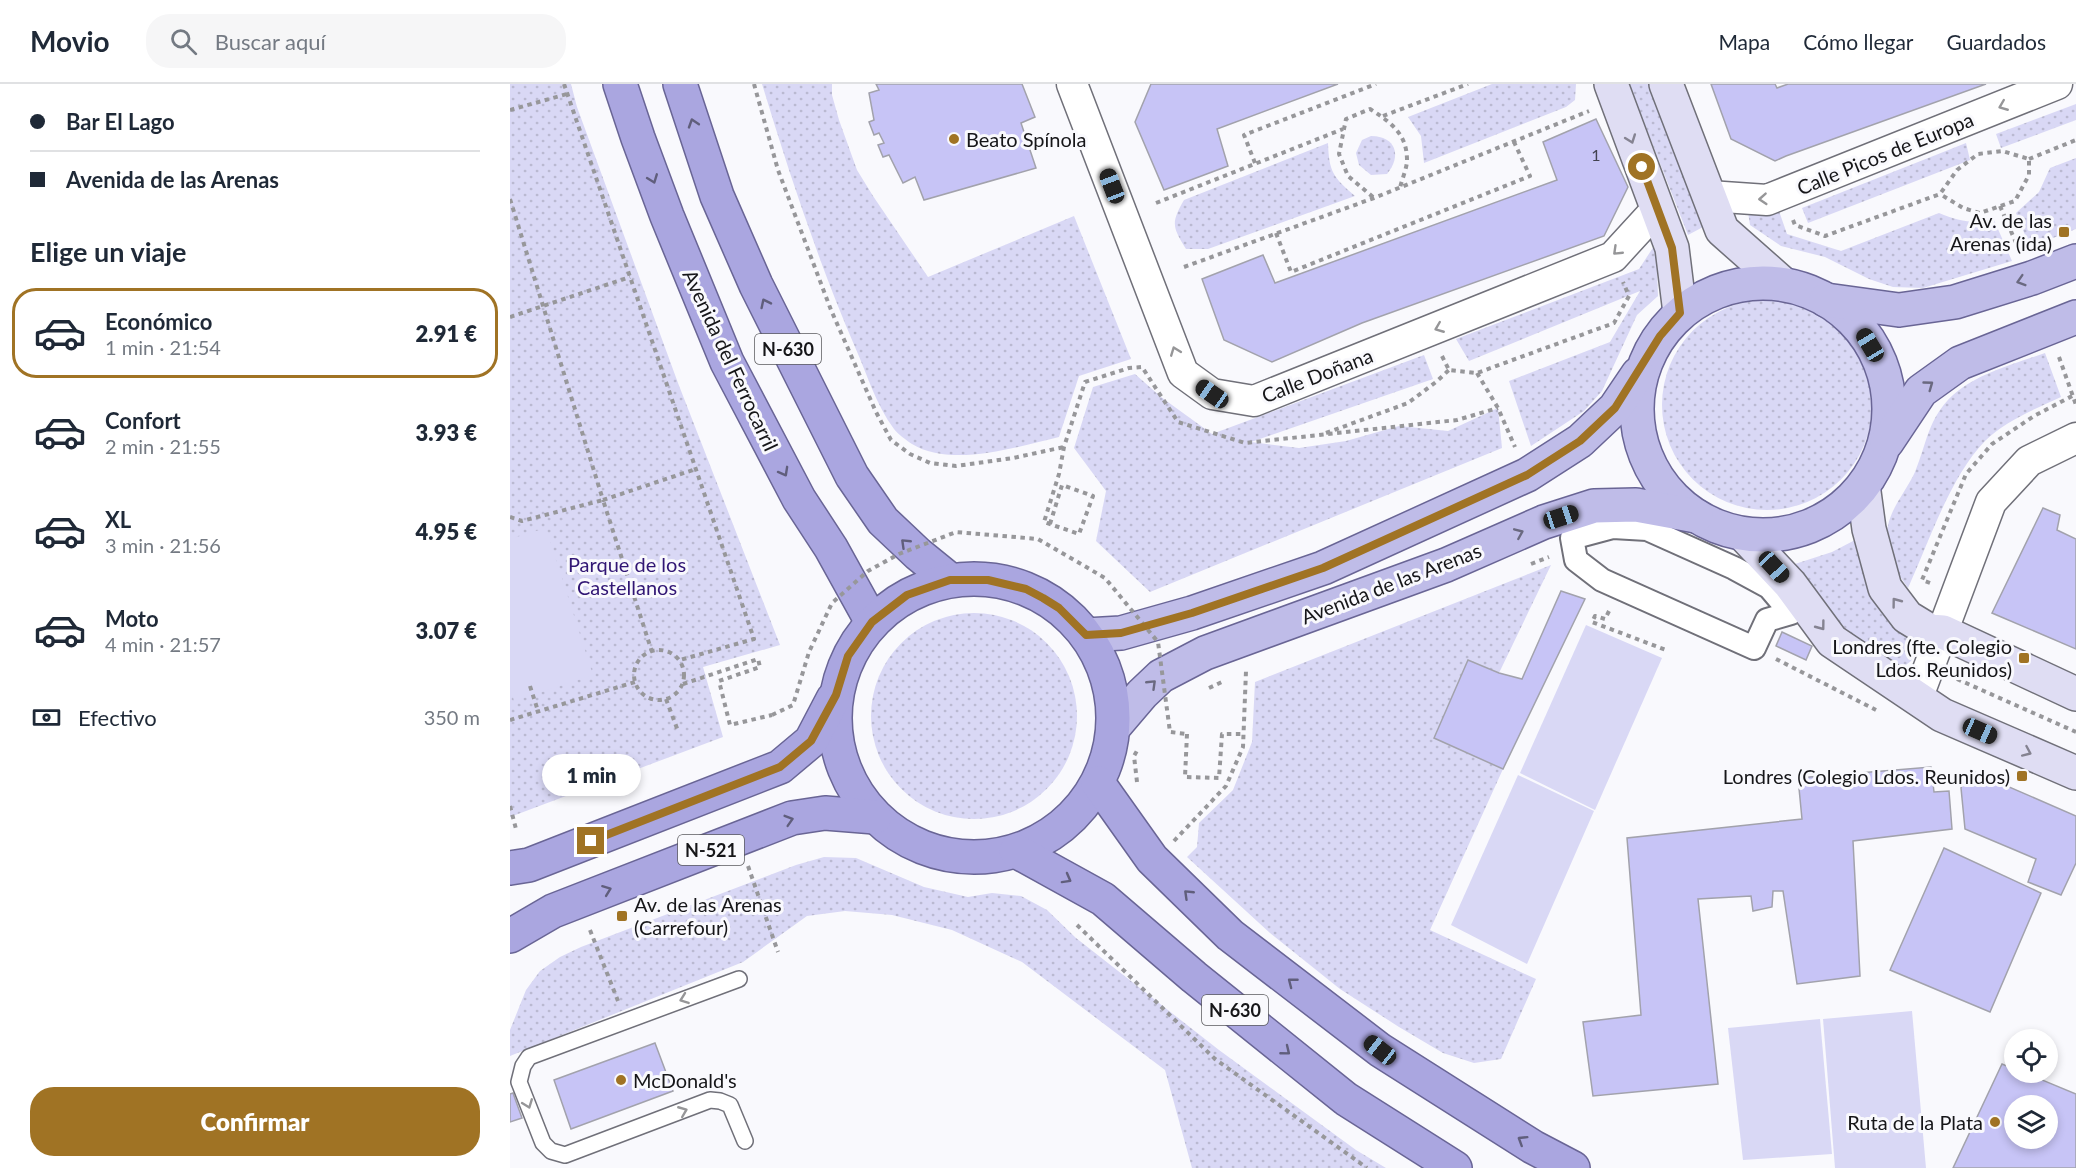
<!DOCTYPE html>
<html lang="es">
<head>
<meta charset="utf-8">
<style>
	:root { --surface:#fff; --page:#f6f6f7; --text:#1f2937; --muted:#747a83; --line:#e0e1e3; --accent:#a07324 }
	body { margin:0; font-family:Lato,sans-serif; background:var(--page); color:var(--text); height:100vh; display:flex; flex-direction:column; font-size:22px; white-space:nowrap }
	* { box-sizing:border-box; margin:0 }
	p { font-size:20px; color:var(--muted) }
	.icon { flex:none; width:33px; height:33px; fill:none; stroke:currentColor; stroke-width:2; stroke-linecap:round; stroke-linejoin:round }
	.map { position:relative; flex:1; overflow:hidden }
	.details { display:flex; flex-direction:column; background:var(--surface); width:510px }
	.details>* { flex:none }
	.hud { display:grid; align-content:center; height:132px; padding:0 30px; background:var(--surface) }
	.controls { position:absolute; left:1494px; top:945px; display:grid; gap:12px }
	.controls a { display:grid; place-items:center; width:54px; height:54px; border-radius:50%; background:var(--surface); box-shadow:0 3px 9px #0003; font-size:30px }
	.end { position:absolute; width:27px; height:27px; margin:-14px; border:8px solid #a07324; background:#fff; box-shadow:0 0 0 3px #fff }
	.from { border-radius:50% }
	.bubble { position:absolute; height:42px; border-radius:21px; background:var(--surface); box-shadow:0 3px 9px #0003; font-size:20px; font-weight:800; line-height:42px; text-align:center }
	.car { position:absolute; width:18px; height:36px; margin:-18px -9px; border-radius:8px; box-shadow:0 0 4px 2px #0007; background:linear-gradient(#222 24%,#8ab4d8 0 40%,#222 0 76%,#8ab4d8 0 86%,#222 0) }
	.hud b { display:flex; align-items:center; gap:21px; height:57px; font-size:22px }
	.hud b+b { border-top:2px solid var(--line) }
	.hud i { width:15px; height:15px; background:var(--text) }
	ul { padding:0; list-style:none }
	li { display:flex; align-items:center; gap:18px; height:90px; margin:0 12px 9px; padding:0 18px; border:3px solid transparent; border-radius:24px }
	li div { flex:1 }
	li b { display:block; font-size:22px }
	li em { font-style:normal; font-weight:800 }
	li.current { border-color:var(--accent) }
	li>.icon { width:54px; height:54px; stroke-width:1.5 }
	h2 { padding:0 30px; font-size:27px; line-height:72px }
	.pay { display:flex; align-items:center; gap:15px; height:66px; padding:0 30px; font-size:22px }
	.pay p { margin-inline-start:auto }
	.primary-button { display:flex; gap:12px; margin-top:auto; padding:12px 30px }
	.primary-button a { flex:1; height:69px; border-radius:24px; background:var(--accent); color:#fff; font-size:24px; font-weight:800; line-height:69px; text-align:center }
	header { display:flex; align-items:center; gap:36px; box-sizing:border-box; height:84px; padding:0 30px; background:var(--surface); border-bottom:2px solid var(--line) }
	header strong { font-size:28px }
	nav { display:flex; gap:33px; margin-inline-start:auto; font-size:21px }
	.search { width:420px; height:54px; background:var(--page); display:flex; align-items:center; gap:15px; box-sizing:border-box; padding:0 21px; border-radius:24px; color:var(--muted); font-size:22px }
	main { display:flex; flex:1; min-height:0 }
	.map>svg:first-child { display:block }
	.green { fill:url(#green-dots) }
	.pitch { fill:#d9d8f5 }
	.building { fill:#c7c4f6; stroke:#a2a2ac; stroke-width:1.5; fill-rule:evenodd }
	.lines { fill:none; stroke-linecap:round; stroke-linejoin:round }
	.service-casing { stroke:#707079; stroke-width:18 }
	.pedestrian-casing { stroke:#707079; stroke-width:26 }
	.minor-casing { stroke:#707079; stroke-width:33 }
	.secondary-casing { stroke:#707079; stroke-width:36 }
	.primary-casing { stroke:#696595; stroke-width:36 }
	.trunk-casing { stroke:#696595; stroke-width:36 }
	.path { stroke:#97979a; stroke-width:4; stroke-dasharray:4.5 4.5; stroke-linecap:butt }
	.service { stroke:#fff; stroke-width:15 }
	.pedestrian { stroke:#fff; stroke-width:22 }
	.minor { stroke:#fff; stroke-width:30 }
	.secondary { stroke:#dfddf3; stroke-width:33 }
	.primary { stroke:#bfbce8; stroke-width:33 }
	.trunk { stroke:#aaa6e0; stroke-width:33 }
	.path-bridge { stroke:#97979a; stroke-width:4; stroke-dasharray:4.5 4.5; stroke-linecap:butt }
	.oneway { stroke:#969698 }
	.oneway2 { stroke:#605e7c }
	.oneway3 { stroke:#858391 }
	.oneway4 { stroke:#6a6980 }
	.route { stroke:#a07324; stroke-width:8 }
	.poi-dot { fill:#a07324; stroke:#f9f9fd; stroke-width:2 }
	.labels { text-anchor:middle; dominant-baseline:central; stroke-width:6; stroke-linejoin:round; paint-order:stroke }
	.number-label { font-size:16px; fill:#424250 }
	.shield { fill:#f9f9fd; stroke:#5a5a5d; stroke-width:1.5 }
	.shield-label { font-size:18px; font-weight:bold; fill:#161619 }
	.poi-label { font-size:20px; fill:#161619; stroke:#f9f9fd; text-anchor:end }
	.street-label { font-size:20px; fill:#161619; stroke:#f9f9fd }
	.park-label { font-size:20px; fill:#311674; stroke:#f9f9fd }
</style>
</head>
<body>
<header>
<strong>Movio</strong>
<div class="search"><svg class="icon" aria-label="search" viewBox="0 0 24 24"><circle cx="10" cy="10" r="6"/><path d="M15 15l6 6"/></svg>Buscar aquí</div>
<nav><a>Mapa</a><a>Cómo llegar</a><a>Guardados</a></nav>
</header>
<main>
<section class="details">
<div class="hud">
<b><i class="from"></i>Bar El Lago</b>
<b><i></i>Avenida de las Arenas</b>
</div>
<h2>Elige un viaje</h2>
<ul>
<li class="current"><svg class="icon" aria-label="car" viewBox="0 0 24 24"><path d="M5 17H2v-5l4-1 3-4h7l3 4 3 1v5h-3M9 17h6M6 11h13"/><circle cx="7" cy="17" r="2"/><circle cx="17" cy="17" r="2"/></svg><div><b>Económico</b><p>1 min · 21:54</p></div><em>2.91 €</em></li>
<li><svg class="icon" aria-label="car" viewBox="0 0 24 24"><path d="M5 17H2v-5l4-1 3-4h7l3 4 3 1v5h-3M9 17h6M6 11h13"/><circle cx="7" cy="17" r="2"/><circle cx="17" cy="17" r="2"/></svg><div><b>Confort</b><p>2 min · 21:55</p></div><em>3.93 €</em></li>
<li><svg class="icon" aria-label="car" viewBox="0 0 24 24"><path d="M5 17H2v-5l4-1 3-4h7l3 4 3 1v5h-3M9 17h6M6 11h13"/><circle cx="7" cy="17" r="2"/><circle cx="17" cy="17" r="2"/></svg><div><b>XL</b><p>3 min · 21:56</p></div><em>4.95 €</em></li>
<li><svg class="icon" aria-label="car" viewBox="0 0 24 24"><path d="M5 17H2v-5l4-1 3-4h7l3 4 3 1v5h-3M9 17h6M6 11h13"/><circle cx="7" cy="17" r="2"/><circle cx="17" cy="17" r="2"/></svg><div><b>Moto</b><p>4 min · 21:57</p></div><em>3.07 €</em></li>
</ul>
<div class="pay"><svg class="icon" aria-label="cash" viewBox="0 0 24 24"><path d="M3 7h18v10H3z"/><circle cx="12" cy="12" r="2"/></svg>Efectivo<p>350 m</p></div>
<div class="primary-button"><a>Confirmar</a></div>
</section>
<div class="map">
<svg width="1566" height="1084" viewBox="0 0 1566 1084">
	<defs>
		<pattern id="green-dots" width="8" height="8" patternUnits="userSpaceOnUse" patternTransform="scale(1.5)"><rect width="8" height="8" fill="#d9d8f5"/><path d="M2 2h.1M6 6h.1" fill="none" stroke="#bab9d1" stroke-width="1.8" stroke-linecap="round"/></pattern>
	</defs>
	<rect width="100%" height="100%" fill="#f9f9fd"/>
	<g class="green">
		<path d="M0,0H61L67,23L168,299L270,561L193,583L213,653L0,733Z"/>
		<path d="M252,0H322V11L329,36L347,86L363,112L418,193L564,132L621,275L569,292L549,353C507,363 441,384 402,360C396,356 388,350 384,345C366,321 357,290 345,263C308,177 279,89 252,0Z"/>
		<path d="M982,0H1066L1065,16L1056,23L914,79L911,52L898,33Z"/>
		<path d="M1119,0H1139L1193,143L1178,151Z"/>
		<path d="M1566,20V36L1491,64L1486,50Z"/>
		<path d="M861,52C886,52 892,72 877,90L861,91L849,81L846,69L852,56Z"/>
		<path d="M818,59C819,88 823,93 845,112L698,165H676C662,142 661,139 674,116Z"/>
		<path d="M1456,59L1460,76L1298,139L1292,124Z"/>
		<path d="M1566,74V145L1520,163L1506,129L1529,108L1540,84Z"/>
		<path d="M1269,127L1277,150L1331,167L1429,129C1448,137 1463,140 1484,136L1502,177L1413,204L1383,203L1359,195L1315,173L1271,162L1240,141L1238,128L1256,132Z"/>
		<path d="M1146,159L1148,212L1127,231L1092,307L1074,327L1021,362L999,297L1100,258L1130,207L959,277L946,255L1129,185Z"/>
		<circle cx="1257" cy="321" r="105"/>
		<path d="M1535,269L1551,313C1525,325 1495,337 1475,357C1440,393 1419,458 1398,504C1389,491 1379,476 1377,459C1374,430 1394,412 1405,388C1417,359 1418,334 1443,311C1468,289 1504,280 1535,269Z"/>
		<path d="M914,271L923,295L741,358L789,364L836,357L889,342L938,347L988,324L992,364L640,508L586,457L596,407L564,364L583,303L625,290L651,313L702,350Z"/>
		<path d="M1345,456L1355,494L1385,535L1404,551L1407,566L1401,577L1388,587L1357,576L1285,480L1322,468Z"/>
		<path d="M1041,481L989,589L958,577L993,685L920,846L1026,895L991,975L964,979L933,969L889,943L830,905L760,849L677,773L687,763L689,739L723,706L742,658L745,598Z"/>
		<circle cx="464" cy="632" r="103"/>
		<path d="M314,773L346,774L414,803L458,813L482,809L511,812L537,826L566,854L709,966L846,1066L876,1084H682L655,986L512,878L442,846L382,831L335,827L297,832L233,878L0,972V946L16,906L30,887L50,873L71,863L286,781Z"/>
	</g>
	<g class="pitch">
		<path d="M36,444L83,591L4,617L0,601V455Z"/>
		<path d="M1076,541L1152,574L1085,726L1010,689Z"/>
		<path d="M1008,691L1084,727L1017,880L941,841Z"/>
		<path d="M1402,927L1416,1084H1325L1313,935Z"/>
		<path d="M1310,935L1322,1070L1233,1076L1218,944Z"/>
	</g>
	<g class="building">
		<path d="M366,0H512L525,33L511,39L526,84L414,116L405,93L393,99L379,71L373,73L368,61L374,59L369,49L364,51L359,38L364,36L359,9L369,6Z"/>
		<path d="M641,0H828L707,45L718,82L654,106L625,38Z"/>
		<path d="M1201,0H1265L1267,4L1278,0H1476L1276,72L1265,77L1221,55Z"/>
		<path d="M1086,35L1118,103L1094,152L852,239L762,278L714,256L692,195L753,171L765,199L1047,96L1033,58Z"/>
		<path d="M1533,424L1550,431L1547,446L1566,455V565L1482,529Z"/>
		<path d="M1051,507L1075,515L993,685L924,654L958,576L989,589L1012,595Z"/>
		<path d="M1272,548L1302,562L1296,576L1266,562Z"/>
		<path d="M1421,683L1424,708L1439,707L1442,745L1343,757L1350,892L1287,900L1273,807H1263L1262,823L1243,827L1241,812L1188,815L1208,1000L1083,1012L1073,938L1131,931L1117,754L1292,735L1288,694Z"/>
		<path d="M1460,686L1566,732V779L1551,811L1518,798L1526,775L1455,745L1451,704Z"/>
		<path d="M1434,764L1531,809L1480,928L1380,886Z"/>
		<path d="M145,959L163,1007L61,1045L44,996Z"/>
		<path d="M1492,980L1504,985V988H1513L1566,1010V1084H1443ZM1504,1022H1538V1054H1504Z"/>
		<path d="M3,1009L12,1034L0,1038V1010Z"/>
	</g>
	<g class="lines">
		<defs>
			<path id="service" d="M229,895L19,973L13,982L9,998L33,1059L41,1067L55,1071L200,1016L210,1017L220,1021L235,1057"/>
			<path id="pedestrian" d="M1103,443L1137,445L1224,484L1259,503L1281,529L1257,536L1244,564L1092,496L1066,476L1062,454Z"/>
			<g id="minor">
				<path d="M562,0L673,289L702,310L744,317L1103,173L1147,125"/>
				<path d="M1199,112L1257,116L1547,0"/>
				<path d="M1407,615L1481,418L1519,377L1566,354"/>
			</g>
			<g id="secondary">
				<path d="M1101,0L1162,164L1170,229"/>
				<path d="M1156,0L1212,146L1273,200"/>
				<path d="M1354,408L1359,445L1375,504L1397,533L1420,547L1433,548L1566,610"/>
				<path d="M1233,450L1280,500L1322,557L1432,631L1566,689"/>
			</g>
			<g id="primary">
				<circle cx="1253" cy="325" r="126"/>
				<path d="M1316,216L1389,226L1445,218L1522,194L1566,177"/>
				<path d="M1377,358L1411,307L1450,279L1566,233"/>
				<path d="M576,551L611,549L682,529L813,484L1017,391L1070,357L1105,324L1128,290"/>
				<path d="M603,644L632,610L651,592L695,569L936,481L1034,438L1084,422L1126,421L1186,432"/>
			</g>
			<g id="trunk">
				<path d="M110,0L128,54L157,132L217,278L289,415L321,464L362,538"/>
				<path d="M170,0L207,112L246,201L342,392L373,437L408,470L440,496"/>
				<circle cx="464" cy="634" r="139"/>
				<path d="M588,699L642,775L720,851L870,966L1023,1063L1063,1084"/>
				<path d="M506,767L593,815L684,893L836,1015L945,1084"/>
				<path d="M0,784L19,781L270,683L301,657L323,615"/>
				<path d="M0,852L43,827L282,734L315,729L365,733"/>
			</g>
		</defs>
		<use href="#service" class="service-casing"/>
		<use href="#pedestrian" class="pedestrian-casing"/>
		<use href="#minor" class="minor-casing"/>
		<use href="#secondary" class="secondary-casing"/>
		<use href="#primary" class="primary-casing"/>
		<use href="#trunk" class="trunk-casing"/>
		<g class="path">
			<path d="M54,0L244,555L170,576"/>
			<path d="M244,0L268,86L321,226L366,328L381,356L400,370L420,379L446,382L503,374L554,363"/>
			<path d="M0,26L57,10"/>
			<path d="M873,32L958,0"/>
			<path d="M1519,75L1566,56"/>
			<path d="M745,79L734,51L866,0"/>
			<path d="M863,113L838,92L829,70L836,35L860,25C880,38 897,49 897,76C897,84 892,95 890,104"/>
			<path d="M0,115L93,416L186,385"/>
			<path d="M646,119L833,45"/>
			<path d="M1490,122L1510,168"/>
			<path d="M1283,136L1285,141L1315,152L1430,110L1447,86L1468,70L1492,67L1519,75V91L1505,117L1470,129L1453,124L1430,110"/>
			<path d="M766,149L781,188L1020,92L1004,58"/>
			<path d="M674,183L864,114L1079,27"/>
			<path d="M0,233L120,193"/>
			<path d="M932,272L939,286L967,289L1104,239L1119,212L1113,198"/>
			<path d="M1549,273L1566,321"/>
			<path d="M967,289L988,324L1005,363"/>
			<path d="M816,349L898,319L926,298L939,286"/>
			<path d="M0,433L12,437L93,416L142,568"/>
			<path d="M540,440L552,401L583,412L569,450L534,438L549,390L554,363L575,298L619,284L632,283L668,338L735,359L947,336L988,324"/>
			<path d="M1021,480L1039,473"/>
			<path d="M1420,499L1412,496L1456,390L1482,360L1524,332L1566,310"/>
			<path d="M1099,527L1095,535L1085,532L1082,538L1156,566"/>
			<circle cx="149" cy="591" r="25"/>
			<path d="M1266,575L1366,626"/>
			<path d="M1447,595L1566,648"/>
			<path d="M173,600L248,575L250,583L209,597L220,641L262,631"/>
			<path d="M20,602L28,627"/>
			<path d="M699,604L714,597"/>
			<path d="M156,615L168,647"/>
			<path d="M0,636L125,598"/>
			<path d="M677,650L675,693L709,694L712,650H733"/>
			<path d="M627,698L624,672L628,665"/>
			<path d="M0,722L6,745"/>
			<path d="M664,757L716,702L733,663L736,587"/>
			<path d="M238,782L268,868"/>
			<path d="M567,841L705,975L857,1084"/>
			<path d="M80,846L108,917"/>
		</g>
		<use href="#service" class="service"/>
		<use href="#pedestrian" class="pedestrian"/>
		<use href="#minor" class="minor"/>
		<use href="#secondary" class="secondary"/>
		<use href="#primary" class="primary"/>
		<use href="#trunk" class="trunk"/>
		<path class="path-bridge" d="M262,631L283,621L299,568L322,519L358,487L389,470L446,448L528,455L595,494L648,558L660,648L677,650"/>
	</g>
	<defs><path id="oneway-chevron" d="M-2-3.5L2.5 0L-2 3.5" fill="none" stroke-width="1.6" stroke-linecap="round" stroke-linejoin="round" transform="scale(1.5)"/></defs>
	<g class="oneway">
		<use href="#oneway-chevron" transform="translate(1493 22) rotate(158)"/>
		<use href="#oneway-chevron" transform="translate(1253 115) rotate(176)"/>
		<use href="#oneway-chevron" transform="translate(1107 167) rotate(136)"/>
		<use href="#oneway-chevron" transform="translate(929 244) rotate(158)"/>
		<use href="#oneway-chevron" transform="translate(665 267) rotate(-111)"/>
		<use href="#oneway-chevron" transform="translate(174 915) rotate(160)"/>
		<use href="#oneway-chevron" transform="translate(18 1020) rotate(69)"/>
		<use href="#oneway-chevron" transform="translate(173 1027) rotate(-22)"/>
	</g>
	<g class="oneway2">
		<use href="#oneway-chevron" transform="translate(183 39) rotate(-108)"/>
		<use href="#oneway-chevron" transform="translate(143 95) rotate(69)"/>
		<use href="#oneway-chevron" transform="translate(255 219) rotate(-116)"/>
		<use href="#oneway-chevron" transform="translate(274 388) rotate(61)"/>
		<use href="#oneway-chevron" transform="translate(395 459) rotate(-136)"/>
		<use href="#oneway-chevron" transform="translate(279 736) rotate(-17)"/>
		<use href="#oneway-chevron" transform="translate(557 795) rotate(29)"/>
		<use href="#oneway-chevron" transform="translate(97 806) rotate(-21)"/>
		<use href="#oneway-chevron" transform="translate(678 810) rotate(-136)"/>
		<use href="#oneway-chevron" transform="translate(782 898) rotate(-142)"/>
		<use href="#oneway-chevron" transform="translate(776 967) rotate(39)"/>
		<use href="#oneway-chevron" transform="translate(1012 1056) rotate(-148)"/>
	</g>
	<g class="oneway3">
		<use href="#oneway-chevron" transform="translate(1121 55) rotate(70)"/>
		<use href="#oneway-chevron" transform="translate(1386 518) rotate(-127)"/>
		<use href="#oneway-chevron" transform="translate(1311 542) rotate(53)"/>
		<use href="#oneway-chevron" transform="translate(1517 668) rotate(24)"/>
	</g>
	<g class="oneway4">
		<use href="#oneway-chevron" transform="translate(1511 197) rotate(163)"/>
		<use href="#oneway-chevron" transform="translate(1419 301) rotate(-36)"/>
		<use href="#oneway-chevron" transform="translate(1009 449) rotate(-23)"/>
		<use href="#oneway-chevron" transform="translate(642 600) rotate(-44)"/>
	</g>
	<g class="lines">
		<path class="route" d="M81,757L270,683L301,657L326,611L338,572L362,538L397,511L440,496H478L516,505L533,514L549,524L576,551L611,549L682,529L813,484L1017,391L1070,357L1105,324L1150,252L1170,229L1162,164L1132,83"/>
	</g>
	<g class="poi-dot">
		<circle cx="444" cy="55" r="6"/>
		<rect x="1548" y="142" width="12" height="12" rx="3"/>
		<rect x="1508" y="568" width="12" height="12" rx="3"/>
		<rect x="1506" y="686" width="12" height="12" rx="3"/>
		<rect x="106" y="826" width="12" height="12" rx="3"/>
		<circle cx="111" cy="996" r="6"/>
		<circle cx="1485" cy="1038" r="6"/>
	</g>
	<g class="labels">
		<g class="number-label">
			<text x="1086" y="70">1</text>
		</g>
		<g class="shield">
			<rect x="245" y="250" width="66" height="30" rx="4.5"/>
			<rect x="168" y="751" width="66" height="30" rx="4.5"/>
			<rect x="692" y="911" width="66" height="30" rx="4.5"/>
		</g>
		<g class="shield-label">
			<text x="278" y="265">N-630</text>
			<text x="201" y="766">N-521</text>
			<text x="725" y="926">N-630</text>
		</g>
		<g class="poi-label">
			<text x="456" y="55" text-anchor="start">Beato Spínola</text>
			<text x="1542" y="136">Av. de las<tspan x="1542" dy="23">Arenas (ida)</tspan></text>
			<text x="1502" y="562">Londres (fte. Colegio<tspan x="1502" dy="23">Ldos. Reunidos)</tspan></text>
			<text x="1500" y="692">Londres (Colegio Ldos. Reunidos)</text>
			<text x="124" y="820" text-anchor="start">Av. de las Arenas<tspan x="124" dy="23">(Carrefour)</tspan></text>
			<text x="123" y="996" text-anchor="start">McDonald's</text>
			<text x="1473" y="1038">Ruta de la Plata</text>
		</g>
		<g class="street-label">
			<text transform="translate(1375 69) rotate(-22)">Calle Picos de Europa</text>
			<text transform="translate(221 276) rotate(65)">Avenida del Ferrocarril</text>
			<text transform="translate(807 291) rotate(-21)">Calle Doñana</text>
			<text transform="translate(881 499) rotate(-21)">Avenida de las Arenas</text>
		</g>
		<g class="park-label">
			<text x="117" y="480">Parque de los<tspan x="117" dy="23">Castellanos</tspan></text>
		</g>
	</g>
</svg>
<div class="controls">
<a><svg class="icon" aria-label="locate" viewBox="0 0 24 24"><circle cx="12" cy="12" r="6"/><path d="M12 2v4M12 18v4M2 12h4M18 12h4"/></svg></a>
<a><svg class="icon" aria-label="layers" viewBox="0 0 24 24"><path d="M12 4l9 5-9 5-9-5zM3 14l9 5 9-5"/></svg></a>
</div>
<i class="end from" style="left:1132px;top:83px"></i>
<i class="end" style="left:81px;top:757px"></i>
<div class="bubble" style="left:32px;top:670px;width:99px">1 min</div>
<i class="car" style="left:602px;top:102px;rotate:339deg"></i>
<i class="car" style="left:1360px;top:261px;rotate:329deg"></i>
<i class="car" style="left:702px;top:310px;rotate:305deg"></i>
<i class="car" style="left:1051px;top:433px;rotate:72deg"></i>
<i class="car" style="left:1264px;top:483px;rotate:137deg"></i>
<i class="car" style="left:1470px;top:647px;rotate:114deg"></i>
<i class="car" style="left:870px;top:966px;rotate:308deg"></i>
</div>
</main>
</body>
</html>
